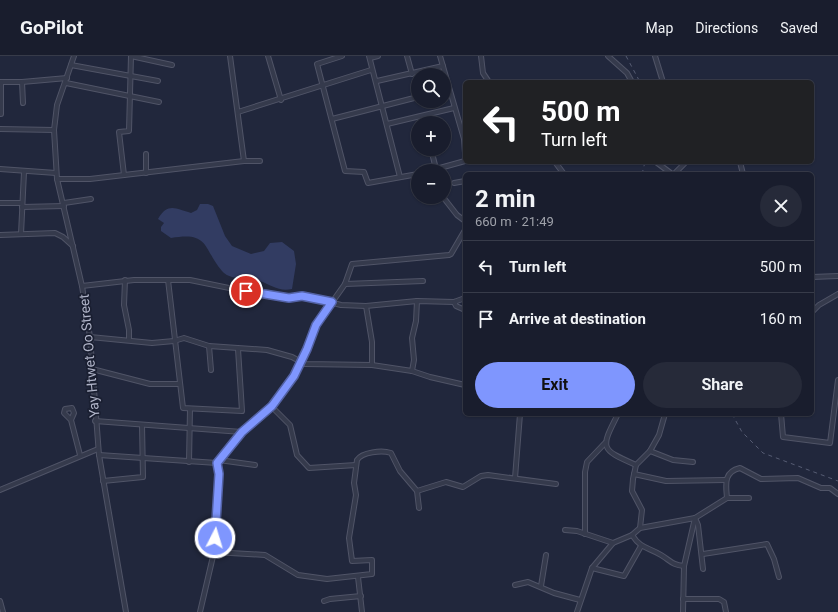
<!DOCTYPE html>
<html lang="en">
<head>
<meta charset="utf-8">
<style>
  body { margin:0; font-family:Roboto,sans-serif; background:#262a39; color:#f1f3f6; height:100vh; display:flex; flex-direction:column; font-size:15px; white-space:nowrap }
  * { box-sizing:border-box; margin:0 }
  p { font-size:13px; color:#9fa2aa }
  .icon { flex:none; width:22px; height:22px; fill:none; stroke:currentColor; stroke-width:2; stroke-linecap:round; stroke-linejoin:round }
  .map { position:relative; flex:1; overflow:hidden }
  .side { position:absolute; left:463px; top:116px; width:351px; height:244px; display:flex; flex-direction:column; background:#191d2d; border-radius:6px; box-shadow:0 1px 3px #0004,0 0 0 1px #373b49 }
  .side>* { flex:none }
  .hud { position:absolute; left:463px; top:24px; width:351px; height:84px; border-radius:6px; box-shadow:0 1px 3px #0004,0 0 0 1px #373b49; background:#202124; color:#fff; overflow:hidden }
  .buttons { position:absolute; left:411px; top:12px; display:grid; gap:8px }
  .buttons a { display:grid; place-items:center; width:40px; height:40px; border-radius:50%; background:#191d2d; box-shadow:0 1px 3px #0004,0 0 0 1px #373b49; font-size:20px }
  .pin { position:absolute; display:grid; place-items:center; width:34px; height:34px; color:#fff; margin:-17px; border:2px solid #fff; border-radius:50%; box-shadow:0 1px 4px #0007 }
  .me { position:absolute; width:44px; margin:-22px; rotate:5deg; stroke-linejoin:round; filter:drop-shadow(0 0 3px #0008) }
  .turn { display:flex; align-items:center; gap:14px; height:84px; padding:0 12px; font-size:18px }
  .turn .icon { width:52px; height:52px; stroke-width:2.5 }
  .turn b { display:block; font-size:28px; line-height:34px }
  .round { display:grid; place-items:center; flex:none; width:42px; height:42px; border-radius:21px; background:#262a39 }
  .headline { display:flex; align-items:center; justify-content:space-between; height:68px; padding:0 12px }
  h1 { font-size:24px; font-weight:700; line-height:30px }
  .primary-button { display:flex; gap:8px; margin-top:auto; padding:8px 12px }
  .primary-button a { flex:1; height:46px; border-radius:24px; background:#7f96fe; color:#111; font-size:16px; font-weight:700; line-height:46px; text-align:center }
  .primary-button a+a { background:#262a39; color:#f1f3f6 }
  ul { padding:0; list-style:none }
  li { display:flex; align-items:center; gap:12px; height:52px; padding:0 12px; border-top:1px solid #373b49 }
  li div { flex:1 }
  li b { display:block; font-size:15px }
  li em { font-style:normal }
  header { display:flex; align-items:center; gap:24px; box-sizing:border-box; height:56px; padding:0 20px; background:#191d2d; border-bottom:1px solid #373b49 }
  header strong { font-size:19px }
  nav { display:flex; gap:22px; margin-inline-start:auto; font-size:14px }
  .map>svg:first-child { display:block }
</style>
</head>
<body>
<header>
<strong>GoPilot</strong>
<nav><a>Map</a><a>Directions</a><a>Saved</a></nav>
</header>
<div class="map">
<svg width="838" height="556" viewBox="0 0 838 556">
  <rect width="100%" height="100%" fill="#21273c"/>
  <path fill="#323c62" d="M200,148H208L213,150L225,180L232,190L251,198L264,195L270,187L282,186L294,195L296,208L292,233C279,236 271,229 260,225C248,221 230,225 222,215C203,193 210,175 171,182L161,175V171L164,167L158,163C168,146 176,153 191,157L197,154Z"/>
  <g fill="none" stroke-linecap="round" stroke-linejoin="round">
    <g stroke="#505467" stroke-width="6">
      <g id="minor">
        <polyline points="74,0 57,49 54,74 57,123 82,230 90,281 99,399 126,556"/>
        <polyline points="131,0 172,9"/>
        <polyline points="230,0 244,105"/>
        <polyline points="268,0 281,44"/>
        <polyline points="342,0 317,8 345,115 364,116 368,127 418,118"/>
        <polyline points="369,0 400,121"/>
        <polyline points="407,0 412,18"/>
        <polyline points="440,0 464,83 465,97"/>
        <polyline points="481,0 483,17 489,26"/>
        <polyline points="608,0 627,17 632,26"/>
        <polyline points="655,0 663,26"/>
        <polyline points="370,2 378,0"/>
        <polyline points="71,9 158,25"/>
        <polyline points="377,25 443,10"/>
        <polyline points="0,26 22,26 67,22"/>
        <polyline points="22,26 23,47"/>
        <polyline points="66,27 159,46"/>
        <polyline points="238,56 371,14"/>
        <polyline points="1,58 1,26"/>
        <polyline points="332,63 418,41"/>
        <polyline points="387,68 454,52"/>
        <polyline points="0,73 54,74"/>
        <polyline points="431,93 436,113"/>
        <polyline points="146,98 146,117"/>
        <polyline points="555,106 564,118"/>
        <polyline points="656,106 672,118"/>
        <polyline points="740,106 743,118"/>
        <polyline points="0,113 56,117"/>
        <polyline points="429,115 465,105"/>
        <polyline points="674,118 686,106"/>
        <polyline points="124,119 119,76 129,75 131,0"/>
        <polyline points="57,123 90,123 244,105 260,105"/>
        <polyline points="454,127 465,125"/>
        <polyline points="443,141 457,159 465,165"/>
        <polyline points="0,147 22,147"/>
        <polyline points="64,147 91,143"/>
        <polyline points="22,151 64,150"/>
        <polyline points="21,178 24,116"/>
        <polyline points="0,179 55,177 63,181 73,190"/>
        <polyline points="812,221 838,220"/>
        <polyline points="125,224 124,249 129,274 129,284"/>
        <polyline points="168,224 183,352 242,355 238,293"/>
        <polyline points="345,228 423,225"/>
        <polyline points="82,230 134,224 190,224 273,241 289,242 302,239 341,249 366,250 417,245 454,246 465,242"/>
        <polyline points="454,246 456,250 465,254"/>
        <polyline points="366,250 372,286 372,309"/>
        <polyline points="812,256 819,249 838,238"/>
        <polyline points="90,281 152,287 174,285 184,282 209,290 267,294 292,301 305,308 372,309 412,315 430,321 465,329"/>
        <polyline points="209,290 211,314"/>
        <polyline points="92,313 150,328 180,328"/>
        <polyline points="412,315 414,304 412,282 416,265 417,245"/>
        <polyline points="271,350 290,369 297,399 309,412 356,409"/>
        <path d="M618,358C600,393 600,393 636,409"/>
        <polyline points="781,358 783,381 830,387 838,324"/>
        <polyline points="71,364 64,357 65,353 72,352 74,357 71,364 80,399"/>
        <polyline points="95,365 242,376"/>
        <polyline points="650,395 673,404 693,406"/>
        <polyline points="99,399 217,407"/>
        <polyline points="219,404 255,409"/>
        <polyline points="189,406 190,353"/>
        <polyline points="634,418 666,425 725,424"/>
        <polyline points="515,422 520,358"/>
        <polyline points="103,425 143,421 142,369"/>
        <polyline points="0,434 98,393"/>
        <polyline points="417,435 446,426 463,431 481,420 488,419 556,428"/>
        <path d="M727,442C726,429 723,416 740,412L761,423L798,422L821,432H830L838,438"/>
        <polyline points="695,462 698,469 703,513"/>
        <polyline points="640,472 642,454 632,435 633,423 636,409 650,395 659,379 665,358"/>
        <polyline points="565,474 577,475 613,487"/>
        <polyline points="585,478 585,416 587,406 605,387"/>
        <path d="M632,479C641,493 648,491 661,499C671,505 672,509 684,510"/>
        <path d="M214,496L265,499L298,519L327,523L372,518V504L352,505L349,482L356,439L354,427L357,404C362,396 382,394 391,397L400,415L417,435L419,452"/>
        <polyline points="703,498 767,488 774,503 779,521"/>
        <polyline points="592,512 624,520 641,490"/>
        <polyline points="358,521 362,556"/>
        <polyline points="515,529 528,526 554,537 580,544"/>
        <polyline points="541,530 546,499"/>
        <polyline points="683,543 719,543 724,546 726,556"/>
        <polyline points="0,545 3,556"/>
        <polyline points="324,545 330,543 361,540"/>
        <polyline points="200,556 214,496 219,418 217,407 242,376 271,350 294,320 307,293 316,269 345,228 352,208 449,199 451,198 465,174"/>
        <polyline points="577,556 592,512 613,487 632,479 640,472 695,462 727,442 749,442"/>
        <polyline points="683,556 684,510 695,462"/>
      </g>
    </g>
    <use href="#minor" stroke="#353a4c" stroke-width="4"/>
    <g stroke="#565c73" stroke-width="1" stroke-dasharray="4 4" stroke-linecap="butt">
      <polyline points="626,0 640,26"/>
      <polyline points="642,118 645,106"/>
      <polyline points="732,358 742,376 763,397 838,425"/>
    </g>
  </g>
  <g fill="none" stroke-linecap="round" stroke-linejoin="round">
    <g stroke="#5362a5" stroke-width="10">
      <polyline id="route" points="215,482 219,418 217,407 242,376 272,350 294,320 307,293 316,269 332,246 302,240 289,242 246,235"/>
    </g>
    <use href="#route" stroke="#7f96fe" stroke-width="7"/>
  </g>
  <g text-anchor="middle" stroke-width="3.5" stroke-linejoin="round" paint-order="stroke">
    <g font-size="14" fill="#b0b4c8" stroke="#1a1f31">
      <text transform="translate(89 300) rotate(-95)" y="5">Yay Htwet Oo Street</text>
    </g>
  </g>
</svg>
<div class="buttons">
<a><svg class="icon" aria-label="search" viewBox="0 0 24 24"><circle cx="10" cy="10" r="6"/><path d="M15 15l6 6"/></svg></a>
<a>+</a>
<a>−</a>
</div>
<div class="pin" style="left:246px;top:235px;background:#d93025"><svg class="icon" aria-label="arrive" viewBox="0 0 24 24"><path d="M6 21V4h12l-3 4 3 4H6"/></svg></div>
<svg class="me" style="left:215px;top:482px" viewBox="-20 -20 40 40"><circle r="17" fill="#7f96fe" stroke="#fff" stroke-width="3"/><path d="M0-11L8 9 0 5-8 9z" fill="#fff"/></svg>
<div class="hud">
<div class="turn"><svg class="icon" aria-label="left" viewBox="0 0 24 24"><path d="M17 20v-9H6M10 6l-5 5 5 5"/></svg><div><b>500 m</b>Turn left</div></div>
</div>
<section class="side">
<div class="headline"><div><h1>2 min</h1><p>660 m · 21:49</p></div><a class="round"><svg class="icon" aria-label="close" viewBox="0 0 24 24"><path d="M6 6l12 12M18 6L6 18"/></svg></a></div>
<ul>
<li><svg class="icon" aria-label="left" viewBox="0 0 24 24"><path d="M17 20v-9H6M10 6l-5 5 5 5"/></svg><div><b>Turn left</b></div><em>500 m</em></li>
<li><svg class="icon" aria-label="arrive" viewBox="0 0 24 24"><path d="M6 21V4h12l-3 4 3 4H6"/></svg><div><b>Arrive at destination</b></div><em>160 m</em></li>
</ul>
<div class="primary-button"><a>Exit</a><a>Share</a></div>
</section>
</div>
</body>
</html>
